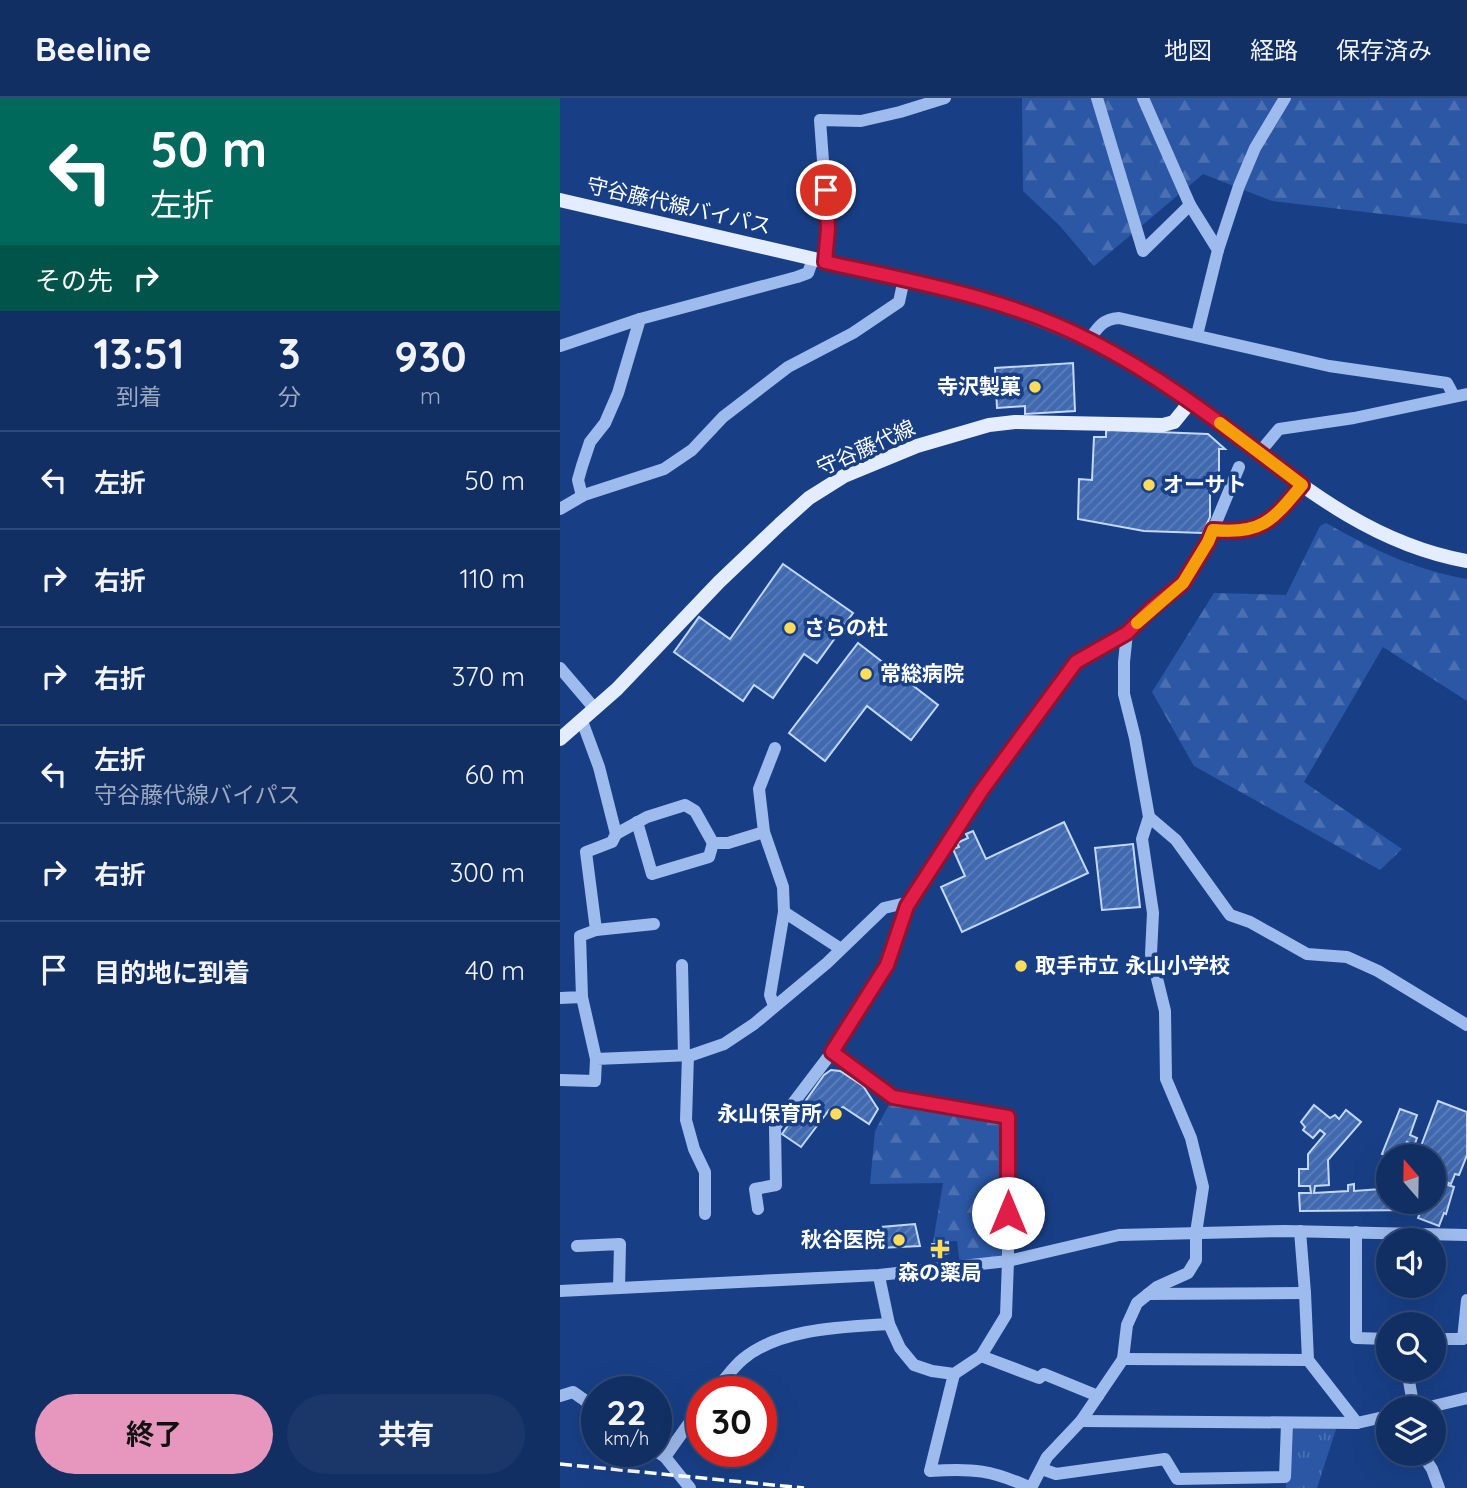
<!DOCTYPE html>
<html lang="ja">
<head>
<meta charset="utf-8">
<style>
  body { margin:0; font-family:Quicksand,"Noto Sans JP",sans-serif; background:#1b376a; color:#f1f3f6; height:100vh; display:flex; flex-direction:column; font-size:26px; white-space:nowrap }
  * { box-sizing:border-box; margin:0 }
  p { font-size:23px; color:#9ca9bf }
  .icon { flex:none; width:38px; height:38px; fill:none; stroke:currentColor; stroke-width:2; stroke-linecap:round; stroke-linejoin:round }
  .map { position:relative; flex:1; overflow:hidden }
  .drawer { display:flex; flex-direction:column; background:#122f64; width:560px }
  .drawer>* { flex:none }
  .hud { background:#00695c; color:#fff; overflow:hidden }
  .needle { width:46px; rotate:340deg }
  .fabs { position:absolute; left:816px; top:1046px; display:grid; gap:14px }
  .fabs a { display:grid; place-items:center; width:70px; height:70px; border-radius:50%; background:#122f64; box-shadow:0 7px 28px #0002,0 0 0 2px #314a78; font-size:35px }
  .speed { position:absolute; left:21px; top:1278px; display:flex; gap:14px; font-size:35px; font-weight:700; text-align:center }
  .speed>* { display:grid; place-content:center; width:91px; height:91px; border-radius:50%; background:#122f64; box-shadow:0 7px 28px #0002,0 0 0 2px #314a78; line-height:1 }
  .speed small { font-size:18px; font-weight:400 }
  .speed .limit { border:10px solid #d22; background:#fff; color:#111 }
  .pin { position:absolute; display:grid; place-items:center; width:60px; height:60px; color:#fff; margin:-30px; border:4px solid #fff; border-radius:50%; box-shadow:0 2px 7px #0007 }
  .me { position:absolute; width:77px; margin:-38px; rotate:0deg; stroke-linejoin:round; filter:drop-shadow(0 0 5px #0008) }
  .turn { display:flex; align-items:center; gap:24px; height:147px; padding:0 35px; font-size:32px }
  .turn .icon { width:91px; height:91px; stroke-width:2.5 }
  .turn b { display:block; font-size:49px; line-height:60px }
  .then { display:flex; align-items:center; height:66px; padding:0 35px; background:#0003; gap:14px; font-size:26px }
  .eta { display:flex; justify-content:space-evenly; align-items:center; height:119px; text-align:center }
  .eta b { font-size:42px; font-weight:700; line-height:49px }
  .button { display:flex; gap:14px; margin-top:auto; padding:14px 35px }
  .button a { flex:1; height:80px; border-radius:42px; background:#e797bd; color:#111; font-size:28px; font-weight:700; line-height:80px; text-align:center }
  .button a+a { background:#1b376a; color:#f1f3f6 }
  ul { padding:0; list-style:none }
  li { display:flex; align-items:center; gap:21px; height:98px; padding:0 35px; border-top:2px solid #314a78 }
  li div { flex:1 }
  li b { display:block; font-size:26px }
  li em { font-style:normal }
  header { display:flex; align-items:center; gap:42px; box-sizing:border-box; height:98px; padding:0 35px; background:#122f64; border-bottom:2px solid #314a78 }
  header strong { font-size:33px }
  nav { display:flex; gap:38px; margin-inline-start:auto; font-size:24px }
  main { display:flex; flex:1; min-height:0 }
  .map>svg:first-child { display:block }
</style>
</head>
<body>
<header>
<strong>Beeline</strong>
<nav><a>地図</a><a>経路</a><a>保存済み</a></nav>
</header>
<main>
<section class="drawer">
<div class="hud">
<div class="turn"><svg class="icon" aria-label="left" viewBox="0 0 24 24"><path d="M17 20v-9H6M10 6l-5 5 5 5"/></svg><div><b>50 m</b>左折</div></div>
<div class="then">その先<svg class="icon" aria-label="right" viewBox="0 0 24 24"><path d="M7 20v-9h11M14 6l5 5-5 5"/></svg></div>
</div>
<div class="eta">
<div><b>13:51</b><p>到着</p></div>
<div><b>3</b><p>分</p></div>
<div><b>930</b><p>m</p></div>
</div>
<ul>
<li><svg class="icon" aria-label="left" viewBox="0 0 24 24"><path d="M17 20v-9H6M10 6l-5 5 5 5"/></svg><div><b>左折</b></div><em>50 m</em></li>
<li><svg class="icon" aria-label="right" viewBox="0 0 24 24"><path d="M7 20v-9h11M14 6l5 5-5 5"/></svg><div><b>右折</b></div><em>110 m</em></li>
<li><svg class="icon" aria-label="right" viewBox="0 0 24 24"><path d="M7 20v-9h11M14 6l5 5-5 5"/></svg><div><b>右折</b></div><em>370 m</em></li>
<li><svg class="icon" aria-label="left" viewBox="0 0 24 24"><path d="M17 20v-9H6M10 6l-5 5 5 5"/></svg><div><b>左折</b><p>守谷藤代線バイパス</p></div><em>60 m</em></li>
<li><svg class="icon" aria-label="right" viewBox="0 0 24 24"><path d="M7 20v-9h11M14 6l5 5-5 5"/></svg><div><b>右折</b></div><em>300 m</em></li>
<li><svg class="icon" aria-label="arrive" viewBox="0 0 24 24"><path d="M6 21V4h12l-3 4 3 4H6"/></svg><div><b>目的地に到着</b></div><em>40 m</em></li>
</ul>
<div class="button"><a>終了</a><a>共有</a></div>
</section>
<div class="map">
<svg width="907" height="1390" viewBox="0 0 907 1390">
  <defs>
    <pattern id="grass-tufts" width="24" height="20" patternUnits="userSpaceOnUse" patternTransform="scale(1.75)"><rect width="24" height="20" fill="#2b57a4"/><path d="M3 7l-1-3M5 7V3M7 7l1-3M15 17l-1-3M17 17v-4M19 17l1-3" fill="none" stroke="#4b70b2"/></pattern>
    <pattern id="forest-firs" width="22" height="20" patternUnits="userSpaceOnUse" patternTransform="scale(1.75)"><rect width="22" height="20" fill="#2b57a4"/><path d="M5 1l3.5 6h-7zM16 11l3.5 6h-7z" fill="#4b70b2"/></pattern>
    <pattern id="building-hatch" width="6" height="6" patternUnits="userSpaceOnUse" patternTransform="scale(1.75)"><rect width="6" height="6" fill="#4069af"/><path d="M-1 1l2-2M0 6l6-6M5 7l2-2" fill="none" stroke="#5d80bb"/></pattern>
  </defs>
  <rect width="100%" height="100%" fill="#183f86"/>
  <polygon fill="url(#grass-tufts)" points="727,1325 778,1325 757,1390 726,1390"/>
  <g fill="url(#forest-firs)">
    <polygon points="462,0 907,0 907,126 712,103 643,76 534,168 499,127 463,93"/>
    <path d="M766,425C812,451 855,472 907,481V603L823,549L744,684L842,751L820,772L634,668L592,594L654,495L726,497L760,428Z"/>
    <polygon points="333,999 448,1019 448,1163 400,1168 397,1143 373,1144 383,1085 310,1086 315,1033"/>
  </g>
  <g fill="url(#building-hatch)" stroke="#c3d7f9" stroke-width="2">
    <polygon points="513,265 515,313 465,316 465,308 437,310 435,270"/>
    <polygon points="546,332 648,336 665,351 659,351 659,392 650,392 650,419 643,435 584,433 518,421 519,381 532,382 534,339 546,339"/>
    <polygon points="223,466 293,515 257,565 244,556 213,600 194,587 183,603 114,554 139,519 170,541"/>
    <polygon points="298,545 378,607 351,642 307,608 265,663 229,635"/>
    <polygon points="504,724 528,775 402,834 381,789 405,778 393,751 399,749 397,745 408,740 406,736 413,733 426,761"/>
    <polygon points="573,746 580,809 542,812 535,750"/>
    <polygon points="271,972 280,973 303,988 318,1011 309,1026 283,1009 278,1012 269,1012 241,1049 222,1036 264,977"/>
    <polygon points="878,1003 907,1014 907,1057 899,1077 895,1076 891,1086 873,1079 873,1059 859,1059 858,1056"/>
    <polygon points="754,1007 770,1020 775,1017 779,1021 786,1012 801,1024 768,1062 769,1087 755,1088 754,1095 788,1093 788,1087 794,1086 794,1093 821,1091 822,1082 828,1081 828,1104 858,1104 858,1112 740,1113 739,1095 751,1095 750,1088 739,1088 739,1071 748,1071 748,1056 765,1036 760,1032 753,1040 743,1032 745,1029 741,1024"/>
    <polygon points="840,1011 857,1017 850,1037 857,1040 850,1059 845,1059 851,1046 847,1044 842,1059 830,1059 822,1056"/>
    <polygon points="873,1082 894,1089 886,1116 884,1115 879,1128 858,1120 863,1107 861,1104 873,1104"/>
    <polygon points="355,1126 360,1148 319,1150 318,1136 321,1136 321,1129"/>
    <polygon points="388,1144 389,1155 373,1158 372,1146"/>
  </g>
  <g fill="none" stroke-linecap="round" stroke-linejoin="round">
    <g stroke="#9ebbed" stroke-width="12">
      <polyline points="537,0 583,153 630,107"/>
      <polyline points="583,0 630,107 658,152 637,237"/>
      <polyline points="658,152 679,88 695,50 725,0"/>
      <polyline points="265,164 268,131 260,22 301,23 340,14 385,0"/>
      <path d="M529,242C538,229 543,221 559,220L769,268L887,285L894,298"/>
      <polyline points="0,248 80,221 237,179 248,175 253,161"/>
      <polyline points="699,355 719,331 794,320 907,296"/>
      <polyline points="22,398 18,382 22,368 30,344 45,325 58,295 80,221"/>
      <polyline points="0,411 24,397 104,371 132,352 163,319 228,269 293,235 339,204 344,181"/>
      <path d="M653,432C700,437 714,421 742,387"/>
      <polyline points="0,570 35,611"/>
      <polyline points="215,650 199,691 204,734 223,789 224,814"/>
      <polyline points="589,719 616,742 670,817 690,824 747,856 787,859 818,873 907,927"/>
      <polyline points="77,724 92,776 149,759 153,745"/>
      <polyline points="56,736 87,719 125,707 135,713 153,745 168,745 204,734"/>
      <polyline points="36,832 94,826"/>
      <polyline points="122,867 124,957"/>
      <polyline points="22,899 36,961"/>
      <polyline points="0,900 22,899 20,838 36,832 26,754 52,744 56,736 39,669 22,623"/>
      <polyline points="214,908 210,897 224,814 281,851"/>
      <polyline points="128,957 126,1022 134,1051 145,1074 145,1116"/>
      <polyline points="0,982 35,983 36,961 132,957 164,946 194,926 267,865 324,810 350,804"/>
      <polyline points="198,1111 195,1091 216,1087 215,1029 272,954"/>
      <polyline points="740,1133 745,1195 748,1262 797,1325 828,1318"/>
      <polyline points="796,1134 796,1240 828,1241"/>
      <polyline points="17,1148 60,1146 59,1190"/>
      <polyline points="320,1183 329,1226 340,1250 354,1267 372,1273 394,1276 421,1258 446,1217 448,1163 448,1019 333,999 272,954 327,867 347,808 407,714 516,564 567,535"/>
      <polyline points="0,1193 319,1177 448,1163 559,1137 725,1133 907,1137"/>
      <polyline points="588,1196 745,1195"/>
      <polyline points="873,1241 903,1241 907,1202"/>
      <polyline points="421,1258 479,1280 484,1276 538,1298"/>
      <polyline points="563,1261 748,1262"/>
      <polyline points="847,1272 854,1311"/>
      <path d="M394,1276L370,1373C413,1370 432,1372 471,1390"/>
      <path d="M154,1293C164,1283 172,1270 183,1261C220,1230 283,1229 329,1226"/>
      <polyline points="0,1298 13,1294 37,1311"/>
      <polyline points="861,1311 907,1300"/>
      <polyline points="521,1323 797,1325"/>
      <polyline points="96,1353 105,1359 130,1390"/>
      <polyline points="862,1356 872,1371 879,1390"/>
      <polyline points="105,1359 142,1307"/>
      <polyline points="482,1371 496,1376 605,1361 617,1381 725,1379 727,1325"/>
      <polyline points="471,1390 487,1359 521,1323 563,1261 567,1227 577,1205 597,1189 628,1175 636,1162 636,1135 643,1089 631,1040 606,981 605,913 591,856 593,815 582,741 589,719 575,640 564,596 564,564 567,535 591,511 623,485 648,444 679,369"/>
    </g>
    <g stroke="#e4ecff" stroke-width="14">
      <path d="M0,102L418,199C487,223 555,250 615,292C710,358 789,442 907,463"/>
      <polyline points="0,641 57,591 159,484 220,426 249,400 284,378 357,348 429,327 455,324 603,327 614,324 631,303"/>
    </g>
    <polyline stroke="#fff" stroke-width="3.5" stroke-dasharray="12 5" stroke-linecap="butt" points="0,1366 244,1390"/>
  </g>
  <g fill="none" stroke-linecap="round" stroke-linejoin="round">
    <g stroke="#92132f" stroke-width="18">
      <path id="route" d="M266,92L268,131L265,164C355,184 448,200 531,243C608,282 674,336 742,387C713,422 702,437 653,432L648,444L623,485L591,511L567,535L516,564L422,692L347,808L327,867L272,954L333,999L448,1019V1115"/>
    </g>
    <use href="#route" stroke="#e11d48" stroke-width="12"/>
    <path stroke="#f59e0b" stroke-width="12" d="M577,525L623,485L648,444L653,432C702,437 713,422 742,387L660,325"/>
  </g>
  <g fill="#ffdd5a" stroke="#183f86" stroke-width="2.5">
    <circle cx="475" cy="289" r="7"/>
    <circle cx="589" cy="387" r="7"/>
    <circle cx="230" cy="530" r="7"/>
    <circle cx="306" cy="576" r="7"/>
    <circle cx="461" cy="868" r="7"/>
    <circle cx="276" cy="1016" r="7"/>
    <circle cx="339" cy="1142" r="7"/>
    <path d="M376.5 1140.5h7v7h7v7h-7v7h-7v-7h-7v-7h7z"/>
  </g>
  <g text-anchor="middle" stroke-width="7" stroke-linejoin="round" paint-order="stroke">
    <g font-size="21" fill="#fff" stroke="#183f86">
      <text transform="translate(119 108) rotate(13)" y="7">守谷藤代線バイパス</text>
      <text transform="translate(306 350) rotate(-24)" y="7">守谷藤代線</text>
    </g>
    <g font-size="21" font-weight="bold" fill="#fff" stroke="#183f86" text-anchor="start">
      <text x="461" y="296" text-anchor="end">寺沢製菓</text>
      <text x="603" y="394">オーサト</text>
      <text x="244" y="537">さらの杜</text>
      <text x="320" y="583">常総病院</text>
      <text x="475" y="875">取手市立 永山小学校</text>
      <text x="262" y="1023" text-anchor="end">永山保育所</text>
      <text x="325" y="1149" text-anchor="end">秋谷医院</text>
      <text x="380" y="1182" text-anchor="middle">森の薬局</text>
    </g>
  </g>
</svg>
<div class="fabs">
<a><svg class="needle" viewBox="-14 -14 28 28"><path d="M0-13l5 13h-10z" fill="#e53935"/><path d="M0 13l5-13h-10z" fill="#9ca9bf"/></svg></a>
<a><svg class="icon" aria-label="sound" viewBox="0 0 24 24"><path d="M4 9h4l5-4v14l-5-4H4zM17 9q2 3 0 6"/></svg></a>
<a><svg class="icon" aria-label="search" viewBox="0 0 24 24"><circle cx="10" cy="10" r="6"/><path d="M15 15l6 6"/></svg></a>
<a><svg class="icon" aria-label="layers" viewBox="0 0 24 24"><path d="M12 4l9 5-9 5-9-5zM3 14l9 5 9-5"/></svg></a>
</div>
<div class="speed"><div>22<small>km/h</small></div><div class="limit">30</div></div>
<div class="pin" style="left:266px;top:92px;background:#d93025"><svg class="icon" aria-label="arrive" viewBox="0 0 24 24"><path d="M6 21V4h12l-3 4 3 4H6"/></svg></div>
<svg class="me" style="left:448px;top:1115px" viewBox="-20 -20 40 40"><circle r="19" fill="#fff"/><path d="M0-13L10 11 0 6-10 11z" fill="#e11d48"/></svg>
</div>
</main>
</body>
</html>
